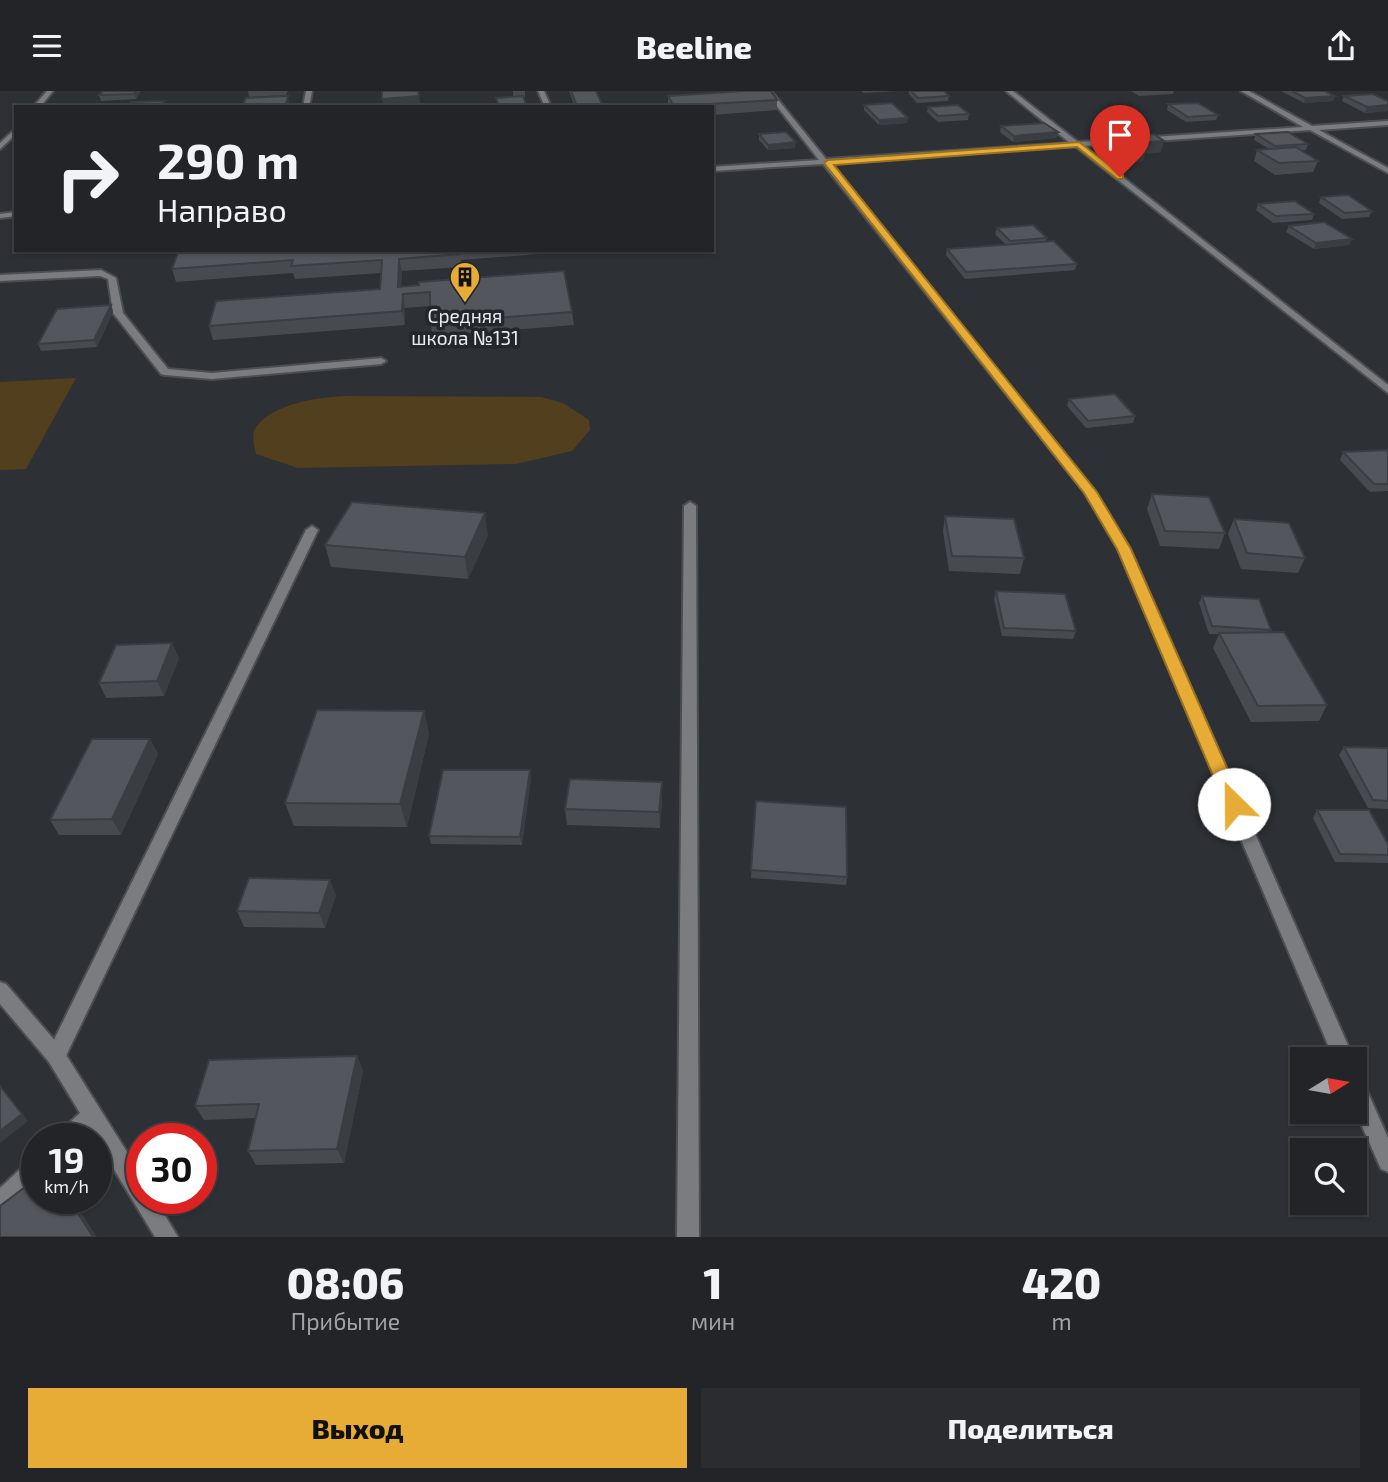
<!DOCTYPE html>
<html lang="ru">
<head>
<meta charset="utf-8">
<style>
  body { margin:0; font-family:"Exo 2",sans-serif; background:#2a2c30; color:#f1f3f6; height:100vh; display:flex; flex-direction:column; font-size:26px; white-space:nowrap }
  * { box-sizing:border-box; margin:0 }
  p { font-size:23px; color:#a2a4a8 }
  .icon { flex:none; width:38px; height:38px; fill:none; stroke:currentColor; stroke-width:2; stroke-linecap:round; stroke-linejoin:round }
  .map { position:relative; height:1146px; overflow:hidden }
  .panel { display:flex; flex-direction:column; background:#222428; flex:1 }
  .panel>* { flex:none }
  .top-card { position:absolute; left:14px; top:14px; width:700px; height:147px; border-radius:0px; box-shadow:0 2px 5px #0004,0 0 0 2px #3f4145; background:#222428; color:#f1f3f6; overflow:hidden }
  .needle { width:46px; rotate:79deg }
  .buttons { position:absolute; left:1290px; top:956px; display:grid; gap:14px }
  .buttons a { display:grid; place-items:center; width:77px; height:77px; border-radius:0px; background:#222428; box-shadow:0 2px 5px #0004,0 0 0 2px #3f4145; font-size:35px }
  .speed { position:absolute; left:21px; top:1032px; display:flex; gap:14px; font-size:35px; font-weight:700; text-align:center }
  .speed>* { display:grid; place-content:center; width:91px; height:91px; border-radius:50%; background:#222428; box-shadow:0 2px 5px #0004,0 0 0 2px #3f4145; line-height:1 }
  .speed small { font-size:18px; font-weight:400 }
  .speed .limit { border:10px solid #d22; background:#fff; color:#111 }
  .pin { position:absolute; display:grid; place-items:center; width:60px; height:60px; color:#fff; margin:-72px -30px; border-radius:50% 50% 50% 0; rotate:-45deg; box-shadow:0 0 7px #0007 }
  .pin .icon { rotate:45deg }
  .me { position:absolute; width:77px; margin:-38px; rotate:337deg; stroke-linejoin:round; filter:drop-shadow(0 0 5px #0008) }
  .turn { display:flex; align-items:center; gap:24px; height:147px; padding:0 28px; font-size:32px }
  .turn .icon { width:91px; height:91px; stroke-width:2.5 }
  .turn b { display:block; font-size:49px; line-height:60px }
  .eta { display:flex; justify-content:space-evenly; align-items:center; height:119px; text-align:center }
  .eta b { font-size:42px; font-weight:800; line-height:49px }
  .button { display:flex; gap:14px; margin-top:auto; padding:14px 28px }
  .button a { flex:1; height:80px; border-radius:0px; background:#e7ac36; color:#111; font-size:28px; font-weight:800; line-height:80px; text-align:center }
  .button a+a { background:#2a2c30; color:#f1f3f6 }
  header { display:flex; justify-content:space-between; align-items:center; height:91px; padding:0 28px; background:#222428; font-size:32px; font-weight:800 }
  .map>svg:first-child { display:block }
</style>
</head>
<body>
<header><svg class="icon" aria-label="menu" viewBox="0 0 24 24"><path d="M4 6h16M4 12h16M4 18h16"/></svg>Beeline<svg class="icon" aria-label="share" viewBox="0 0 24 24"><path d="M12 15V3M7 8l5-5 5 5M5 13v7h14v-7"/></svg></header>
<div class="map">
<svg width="1388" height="1146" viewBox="0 0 1388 1146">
  <rect width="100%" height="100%" fill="#2d3035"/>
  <g fill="#523f1e">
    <polygon points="76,287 26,378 0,379 0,291"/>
    <path d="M345,305L541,306L563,312L589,329L590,339L572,360L516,373L298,377L256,363C254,354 251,343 256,336C274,312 319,306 345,305Z"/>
  </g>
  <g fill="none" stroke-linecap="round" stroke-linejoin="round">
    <g stroke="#4b4e53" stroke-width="4">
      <g id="service">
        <polygon points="101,179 116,187 123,222 168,278 212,282 381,267 386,270 381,273 212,288 165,284 161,283 113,222 108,188 100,185 0,190 0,184"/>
        <polygon points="312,435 318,439 63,971 56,974 49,971 46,965 49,959 306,439"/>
      </g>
    </g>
    <g stroke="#4b4e53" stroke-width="4">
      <g id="minor">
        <polygon points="47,0 53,0 40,16 33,16"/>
        <polygon points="306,0 312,0 309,16 303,16"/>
        <polygon points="538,0 544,0 551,16 545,16"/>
        <polygon points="765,0 771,0 826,68 1070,52 1006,0 1013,0 1078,51 1303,36 1241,0 1249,0 1312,35 1388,30 1388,34 1319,39 1388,77 1388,82 1310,39 1083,55 1388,294 1388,302 1075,55 830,72 1094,399 1130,458 1354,968 1334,968 1118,458 1085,402 823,73 712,80 712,76 819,69"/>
        <polygon points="16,37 16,43 0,58 0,52"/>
        <polygon points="16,121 16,125 0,127 0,123"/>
        <polygon points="690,411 696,415 699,1146 677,1146 684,415"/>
        <polygon points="0,891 6,893 63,959 142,1085 142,1108 155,1108 178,1146 155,1146 90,1039 81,1048 56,1048 59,1041 80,1022 49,971 0,913"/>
        <polygon points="1354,984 1361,986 1388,1047 1388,1081 1381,1078 1354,1017"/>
        <polygon points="37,1066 37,1091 7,1118 0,1122 0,1097 30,1069"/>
      </g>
    </g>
    <use href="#service" fill="#7b7c7f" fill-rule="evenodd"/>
    <use href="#minor" fill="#7b7c7f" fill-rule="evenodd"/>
  </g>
  <g fill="#474b50">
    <polygon points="141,0 136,8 101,10 99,4"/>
    <polygon points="248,0 288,0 286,4 249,6"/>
    <polygon points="513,0 525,0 525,6 523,6 527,16 498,16 496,7 513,6"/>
    <polygon points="569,0 596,0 602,16 575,16"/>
    <polygon points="861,0 897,0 864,2"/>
    <polygon points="909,0 944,0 949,5 948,10 917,12 909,3"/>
    <polygon points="1131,0 1174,0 1173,3 1139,5"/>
    <polygon points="1281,0 1325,0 1335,5 1333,10 1304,12"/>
    <polygon points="668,5 777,9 777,19 712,24 712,16 668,16"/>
    <polygon points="1344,5 1388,10 1388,20 1365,22 1342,10"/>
    <polygon points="1168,13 1218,24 1216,29 1186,31 1167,19"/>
    <polygon points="864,14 907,32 879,34 864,19"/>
    <polygon points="928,16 969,23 968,29 938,31 927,21"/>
    <polygon points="1001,35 1058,41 1057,47 1013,51 1000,41"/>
    <polygon points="759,43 795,57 768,59 759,49"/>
    <polygon points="1256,43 1308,53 1306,59 1300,59 1318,70 1313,81 1275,84 1254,70 1257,59 1269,58 1254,49"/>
    <polygon points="1117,46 1161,61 1145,63 1143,70 1126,72 1113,62"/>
    <polygon points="1321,106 1372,120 1369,126 1342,128 1319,112"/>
    <polygon points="1258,113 1314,123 1312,129 1273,132 1256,119"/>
    <polygon points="1289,135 1352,148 1349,154 1314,158 1286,141"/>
    <polygon points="997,137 1047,147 1046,151 1077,173 1075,179 965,188 946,164 947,158 1006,154 995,143"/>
    <polygon points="179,159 578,159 578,160 461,169 462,176 402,180 401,196 572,221 574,234 433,245 430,232 430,215 405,217 405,234 213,249 209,235 380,198 381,182 295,188 293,182 176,191 172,178"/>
    <polygon points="111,214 113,221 97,256 41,260 38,253"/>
    <polygon points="1069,308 1135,325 1133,332 1086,337 1067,315"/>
    <polygon points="1388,359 1388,400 1370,401 1340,369 1343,361"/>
    <polygon points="1152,403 1225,442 1219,458 1160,455 1147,418"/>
    <polygon points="945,425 1024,467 1020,483 949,480 943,440"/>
    <polygon points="1234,428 1305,467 1298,482 1241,478 1228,443"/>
    <polygon points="488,444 468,488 331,476 325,454"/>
    <polygon points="996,500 1076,540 1073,548 1002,545 994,508"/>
    <polygon points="1202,505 1271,539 1270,541 1327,614 1319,630 1251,631 1213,557 1219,543 1209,543 1199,512"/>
    <polygon points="179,567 164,605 106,607 99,592"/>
    <polygon points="424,620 429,643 407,736 294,735 285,712"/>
    <polygon points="150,648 158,663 121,744 59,744 50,729"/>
    <polygon points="1344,656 1388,657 1388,718 1368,717 1339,664"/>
    <polygon points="531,687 522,754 431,753 429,745"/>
    <polygon points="662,706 660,737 567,734 565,718"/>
    <polygon points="756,710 847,786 846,794 751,787"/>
    <polygon points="1317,719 1388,753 1388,772 1335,771 1313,727"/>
    <polygon points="336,804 325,837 244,836 237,820"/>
    <polygon points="357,965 363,980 344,1072 256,1074 248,1060 256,1027 204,1029 195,1015"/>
  </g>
  <g fill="#3a3d41">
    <polygon points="136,0 141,0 136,8 134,3"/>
    <polygon points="418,0 421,16 384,16 382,8"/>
    <polygon points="288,5 289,10 287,16 285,16"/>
    <polygon points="1335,5 1333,10 1304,12 1305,7"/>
    <polygon points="1388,14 1388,20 1365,22 1367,16"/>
    <polygon points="908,27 907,32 879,34 879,29"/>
    <polygon points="1058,41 1057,47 1013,51 1014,45"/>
    <polygon points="1164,50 1161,61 1145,63 1143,70 1126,72 1129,60 1136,52"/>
    <polygon points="796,51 795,57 768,59 768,54"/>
    <polygon points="1352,148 1349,154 1314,158 1316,152"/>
    <polygon points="399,168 402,180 400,209 398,196"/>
    <polygon points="403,203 405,217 405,234 402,220"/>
    <polygon points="111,214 113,221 97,256 94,249"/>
    <polygon points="485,422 488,444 468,488 465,466"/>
    <polygon points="172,552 179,567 164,605 157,590"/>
    <polygon points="424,620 429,643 407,736 400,713"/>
    <polygon points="150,648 158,663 121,744 112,728"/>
    <polygon points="530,679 531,687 522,754 520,746"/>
    <polygon points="662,691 662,706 660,737 659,721"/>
    <polygon points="330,789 336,804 325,837 319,822"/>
    <polygon points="357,965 363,980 344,1072 337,1058"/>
    <polygon points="0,995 28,1030 0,1052"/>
    <polygon points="69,1108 72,1108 97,1146 93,1146"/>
  </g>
  <g fill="#53575d" stroke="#3a3d41" stroke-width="2">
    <polygon points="103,0 136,0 134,3 99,4"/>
    <polygon points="382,0 418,0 419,5 382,8"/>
    <polygon points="571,0 596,0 602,13 577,15"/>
    <polygon points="744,0 771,0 777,9 674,15 668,5"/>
    <polygon points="911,0 944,0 949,5 918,7"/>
    <polygon points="1292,0 1325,0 1335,5 1305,7"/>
    <polygon points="1373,3 1388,10 1388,14 1367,16 1344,5"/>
    <polygon points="288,5 285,16 242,16 246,7"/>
    <polygon points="523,5 527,16 499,16 496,7"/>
    <polygon points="164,10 161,16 128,16 131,11"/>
    <polygon points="892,12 908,27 879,29 864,14"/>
    <polygon points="1198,12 1218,24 1188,26 1168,13"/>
    <polygon points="958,14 969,23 938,25 928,16"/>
    <polygon points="1044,32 1058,41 1014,45 1001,35"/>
    <polygon points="786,41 796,51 768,54 759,43"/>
    <polygon points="1288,41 1308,53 1275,55 1256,43"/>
    <polygon points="1154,43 1164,50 1136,52 1146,59 1129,60 1116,51 1117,46"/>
    <polygon points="1296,56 1318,70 1279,72 1257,59"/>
    <polygon points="1348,104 1372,120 1345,122 1321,106"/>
    <polygon points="1295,110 1314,123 1276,125 1258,113"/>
    <polygon points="1324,131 1352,148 1316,152 1289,135"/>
    <polygon points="1033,134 1047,147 1010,150 997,137"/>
    <polygon points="1054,150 1077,173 966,181 947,158"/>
    <polygon points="179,159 460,159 460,163 399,168 398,196 419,194 419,191 564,180 572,221 430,232 430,201 403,203 402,220 209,235 216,210 380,198 382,169 291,175 293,169 172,178"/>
    <polygon points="111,214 94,249 38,253 57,218"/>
    <polygon points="1115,303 1135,325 1088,330 1069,308"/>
    <polygon points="1388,359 1388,393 1374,393 1343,361"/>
    <polygon points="1152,403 1209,406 1225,442 1165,440"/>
    <polygon points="352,411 485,422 465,466 325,454"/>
    <polygon points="945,425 1014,428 1024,467 952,465"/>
    <polygon points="1234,428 1289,432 1305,467 1247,462"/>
    <polygon points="996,500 1065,503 1076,540 1004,537"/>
    <polygon points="1202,505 1259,508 1271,539 1212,535"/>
    <polygon points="1284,541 1327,614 1258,615 1219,542"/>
    <polygon points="172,552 157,590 99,592 116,554"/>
    <polygon points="317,619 424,620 400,713 285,712"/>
    <polygon points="92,648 150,648 112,728 50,729"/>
    <polygon points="1344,656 1388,657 1388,710 1373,709"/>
    <polygon points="443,679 530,679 520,746 429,745"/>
    <polygon points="570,688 662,691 659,721 565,718"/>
    <polygon points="756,710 846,716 847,786 751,779"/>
    <polygon points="1317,719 1369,719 1388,753 1388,764 1340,763"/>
    <polygon points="249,787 330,789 319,822 237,820"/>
    <polygon points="357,965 337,1058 248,1060 259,1013 195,1015 209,969"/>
    <polygon points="0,995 22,1023 0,1040"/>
    <polygon points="37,1087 37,1108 69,1108 93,1146 0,1146 0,1115"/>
  </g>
  <polygon fill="#e7ac36" stroke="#967023" stroke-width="2" points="1079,51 1123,84 1123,88 1117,88 1077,56 834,74 1097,401 1131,458 1243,713 1240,718 1227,718 1225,713 1117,458 1084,402 824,72 828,69"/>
  <defs>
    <g id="building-pin" transform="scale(1.575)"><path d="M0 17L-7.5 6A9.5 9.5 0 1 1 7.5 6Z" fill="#e7ac36" stroke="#23262b"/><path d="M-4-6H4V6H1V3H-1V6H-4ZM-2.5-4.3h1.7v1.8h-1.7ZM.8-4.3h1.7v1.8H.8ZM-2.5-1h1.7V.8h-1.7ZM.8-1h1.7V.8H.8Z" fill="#111"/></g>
  </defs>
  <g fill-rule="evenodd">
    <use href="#building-pin" x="465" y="186"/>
  </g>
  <g text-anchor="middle" stroke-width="7" stroke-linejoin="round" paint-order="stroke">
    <g font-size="19" fill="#eaedf0" stroke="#23262b">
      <text x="465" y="232">Средняя<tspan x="465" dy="22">школа №131</tspan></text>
    </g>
  </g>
</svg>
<div class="buttons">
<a><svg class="needle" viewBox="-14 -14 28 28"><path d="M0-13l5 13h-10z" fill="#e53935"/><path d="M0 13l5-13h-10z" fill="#a2a4a8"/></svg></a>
<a><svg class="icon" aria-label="search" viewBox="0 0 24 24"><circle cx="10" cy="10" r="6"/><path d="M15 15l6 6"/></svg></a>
</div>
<div class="speed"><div>19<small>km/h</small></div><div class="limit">30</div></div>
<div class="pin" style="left:1120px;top:86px;background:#d93025"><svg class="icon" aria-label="arrive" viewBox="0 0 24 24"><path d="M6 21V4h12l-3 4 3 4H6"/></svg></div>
<svg class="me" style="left:1234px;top:713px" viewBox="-20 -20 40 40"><circle r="19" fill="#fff"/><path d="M0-13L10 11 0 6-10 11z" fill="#e7ac36"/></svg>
<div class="top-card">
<div class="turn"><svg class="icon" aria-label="right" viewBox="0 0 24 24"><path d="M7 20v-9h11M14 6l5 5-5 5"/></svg><div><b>290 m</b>Направо</div></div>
</div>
</div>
<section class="panel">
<div class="eta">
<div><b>08:06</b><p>Прибытие</p></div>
<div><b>1</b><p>мин</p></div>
<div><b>420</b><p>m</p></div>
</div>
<div class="button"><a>Выход</a><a>Поделиться</a></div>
</section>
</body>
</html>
